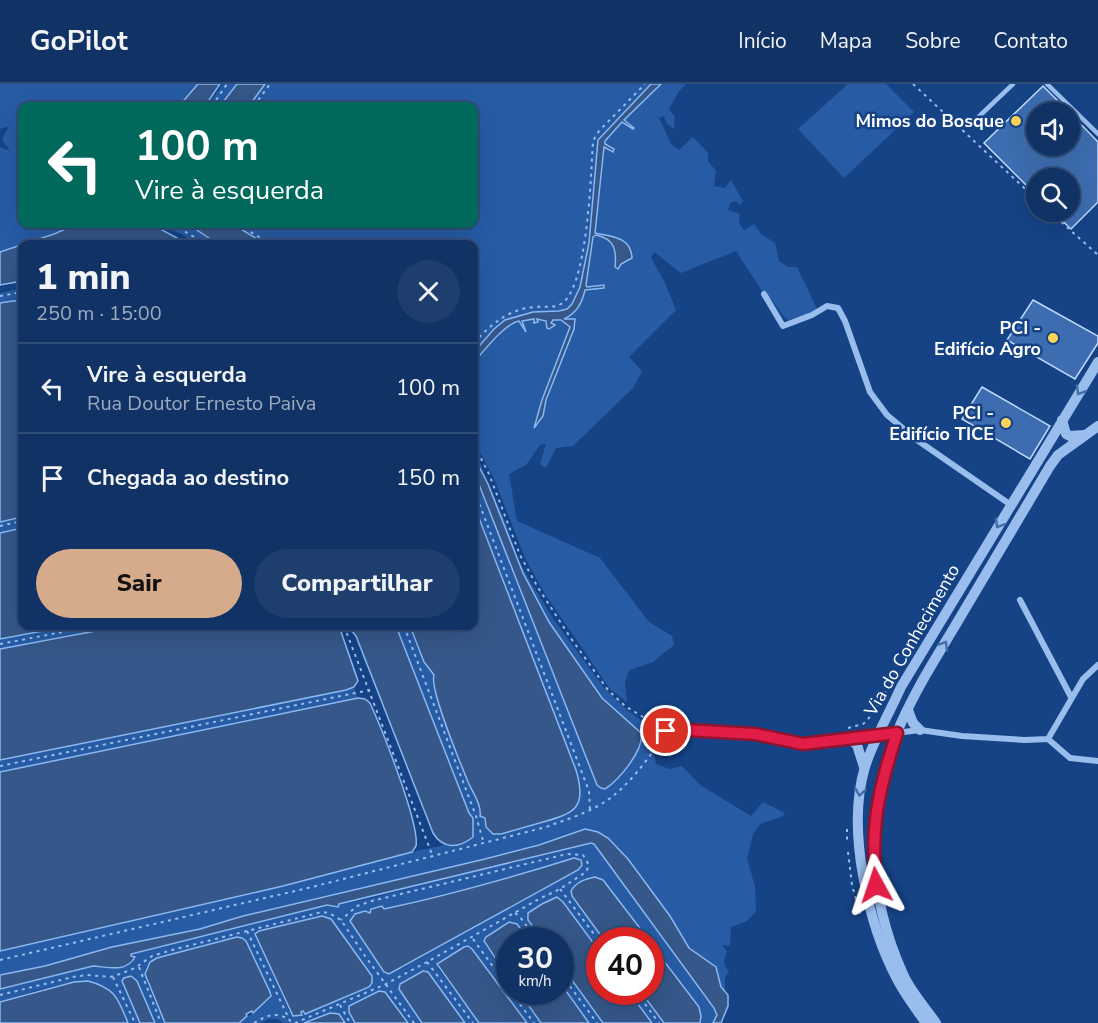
<!DOCTYPE html>
<html lang="pt">
<head>
<meta charset="utf-8">
<style>
  body { margin:0; font-family:"Nunito Sans",sans-serif; background:#1e3e6d; color:#f1f3f6; height:100vh; display:flex; flex-direction:column; font-size:22px; white-space:nowrap }
  * { box-sizing:border-box; margin:0 }
  p { font-size:20px; color:#9caabf }
  .icon { flex:none; width:33px; height:33px; fill:none; stroke:currentColor; stroke-width:2; stroke-linecap:round; stroke-linejoin:round }
  .map { position:relative; flex:1; overflow:hidden }
  .drawer { position:absolute; left:18px; top:156px; width:460px; height:390px; display:flex; flex-direction:column; background:#103264; border-radius:12px; box-shadow:0 6px 24px #0002,0 0 0 2px #304d78 }
  .drawer>* { flex:none }
  .top-card { position:absolute; left:18px; top:18px; width:460px; height:126px; border-radius:12px; box-shadow:0 6px 24px #0002,0 0 0 2px #304d78; background:#00695c; color:#fff; overflow:hidden }
  .buttons { position:absolute; left:1026px; top:18px; display:grid; gap:12px }
  .buttons a { display:grid; place-items:center; width:54px; height:54px; border-radius:50%; background:#103264; box-shadow:0 6px 24px #0002,0 0 0 2px #304d78; font-size:30px }
  .speed { position:absolute; left:496px; top:843px; display:flex; gap:12px; font-size:30px; font-weight:700; text-align:center }
  .speed>* { display:grid; place-content:center; width:78px; height:78px; border-radius:50%; background:#103264; box-shadow:0 6px 24px #0002,0 0 0 2px #304d78; line-height:1 }
  .speed small { font-size:15px; font-weight:400 }
  .speed .limit { border:9px solid #d22; background:#fff; color:#111 }
  .pin { position:absolute; display:grid; place-items:center; width:51px; height:51px; color:#fff; margin:-26px; border:3px solid #fff; border-radius:50%; box-shadow:0 2px 6px #0007 }
  .me { position:absolute; width:66px; margin:-33px; rotate:355deg; stroke-linejoin:round; filter:drop-shadow(0 0 4px #0008) }
  .turn { display:flex; align-items:center; gap:21px; height:126px; padding:0 18px; font-size:27px }
  .turn .icon { width:78px; height:78px; stroke-width:2.5 }
  .turn b { display:block; font-size:42px; line-height:51px }
  .round { display:grid; place-items:center; flex:none; width:63px; height:63px; border-radius:32px; background:#1e3e6d }
  .head { display:flex; align-items:center; justify-content:space-between; height:102px; padding:0 18px }
  h1 { font-size:36px; font-weight:800; line-height:45px }
  .primary-button { display:flex; gap:12px; margin-top:auto; padding:12px 18px }
  .primary-button a { flex:1; height:69px; border-radius:36px; background:#d6ab8b; color:#111; font-size:24px; font-weight:800; line-height:69px; text-align:center }
  .primary-button a+a { background:#1e3e6d; color:#f1f3f6 }
  ul { padding:0; list-style:none }
  li { display:flex; align-items:center; gap:18px; height:90px; padding:0 18px; border-top:2px solid #304d78 }
  li div { flex:1 }
  li b { display:block; font-size:22px }
  li em { font-style:normal }
  header { display:flex; align-items:center; gap:36px; box-sizing:border-box; height:84px; padding:0 30px; background:#103264; border-bottom:2px solid #304d78 }
  header strong { font-size:28px }
  nav { display:flex; gap:33px; margin-inline-start:auto; font-size:21px }
  .map>svg:first-child { display:block }
</style>
</head>
<body>
<header>
<strong>GoPilot</strong>
<nav><a>Início</a><a>Mapa</a><a>Sobre</a><a>Contato</a></nav>
</header>
<div class="map">
<svg width="1098" height="939" viewBox="0 0 1098 939">
  <rect width="100%" height="100%" fill="#154386"/>
  <g fill="#275ca5" fill-rule="evenodd">
    <polygon points="0,0 198,0 179,22 22,22 22,140 77,140 54,150 0,168 0,63 10,67 2,55 9,42 0,45"/>
    <polygon points="223,0 237,0 220,22 207,22"/>
    <polygon points="265,0 651,0 598,56 589,159 580,203 572,220 567,225 559,227 533,228 494,245 474,268 474,160 265,160 233,140 474,140 474,22 249,22"/>
    <path d="M661,0H686L679,7L669,25L675,33L674,45L667,40L664,32L659,34L671,60L679,66L693,53L708,69V77L716,87L714,102L725,104L731,96L743,117L740,121L735,117L730,119L728,126L740,130L739,139L744,146L754,140L761,150L775,159L779,177L788,183H797L817,225L803,233L788,236L783,232L772,216L762,207L736,167L681,189L654,168L651,174L665,199L676,226L629,273L642,287L633,304L573,362L556,364L546,384L540,380L546,360L540,361L526,381L509,390L517,437L600,474L649,538L672,552L674,561L653,578L629,586L625,598L627,618L610,605L545,510L525,474L495,397L474,357V288L476,276L492,257L497,254L506,243L519,237L525,248L522,236L532,234L537,238L536,235L546,237L547,244L553,236C560,235 566,238 571,243L563,260L533,343C552,314 559,276 574,245L575,239L571,235H564L583,216L585,206L604,201L586,203V201L593,153L596,151C620,157 611,167 618,185L621,180L632,174L628,161L607,151L595,149L602,93L604,63L612,68L605,60V57L622,38L633,45L624,36Z"/>
    <polygon points="848,0 886,0 914,28 844,94 798,45"/>
    <polygon points="156,140 188,140 218,160 197,160 181,150"/>
    <polygon points="22,204 22,217 0,219 0,209"/>
    <path d="M474,365L507,442L517,473L526,490L554,536L605,605L627,626L653,645L654,653L652,660L656,680L669,685L682,682L700,701L751,732L763,718L785,729L783,732L760,740L753,750L747,775L755,802L756,827L747,837L731,843L730,862L722,861L727,867C724,876 722,880 729,887L725,894V907L721,903L719,892L713,880L689,864L670,832L628,775L608,754L599,748L585,745L539,761L485,775L243,832L200,845L112,863L45,882L0,891V867L283,802L412,768L444,761L450,762L471,739L473,733L469,729L396,542H410L424,578L434,591C433,595 432,595 433,600C436,618 471,713 481,724V728L486,743L501,750L565,732C577,724 581,713 580,699L474,421V386L597,701L605,705L610,702L641,649L602,614L549,538L523,489L488,400L474,373Z"/>
    <polygon points="22,433 22,444 0,449 0,438"/>
    <polygon points="69,542 122,542 0,565 0,555"/>
    <polygon points="354,603 358,614 0,688 0,676"/>
    <path d="M590,759L594,760L714,924L717,931L713,939H700L701,932L699,923L651,860V856H649L587,795L573,803L572,812L604,856H600V868L563,818L553,814L528,829L529,836L543,856H529L517,840L512,838L484,855V859L510,896V908H519L541,939H527L472,865L468,862L438,878L437,883L479,939H465L428,888L423,887L401,900L399,904L422,939H408L385,908L382,907L351,920L349,929L355,939H345L335,929L304,939H284L277,935H268L261,939H239L253,929L270,908L242,854L237,853L157,874L146,883L145,890L148,901L165,939H155L137,897L131,892L124,894L123,902L140,939H128C124,927 118,909 106,903C78,889 29,910 0,918V905L93,882L119,884L132,878L131,870L327,821L337,823L339,821L368,815ZM574,774L581,776L582,780L578,786L403,884L365,827L368,830L371,825L382,822L383,825L505,795ZM322,832L305,930L298,932L289,927L255,850L259,847Z"/>
    <polygon points="561,881 603,939 589,939 561,900"/>
    <polygon points="629,908 641,908 664,939 652,939"/>
  </g>
  <g fill="#355789" stroke="#8bb8f1" stroke-width="1.5">
    <polygon points="198,0 220,0 205,22 179,22"/>
    <polygon points="237,0 265,0 249,22 220,22"/>
    <path d="M651,0H661L624,36L634,44L633,45L622,38L605,57V60L614,65L613,68L604,63L595,149C611,153 631,152 632,174L621,180L618,185L615,183C617,165 614,155 596,151L593,153L586,201L587,203L604,201V204L585,206C582,219 577,229 564,235H575L574,245L546,316L543,332L534,344L542,316L570,243L561,236H553L551,239L555,241L549,245L547,244L546,237L537,235L538,238L534,239V235L522,237L526,248L519,237C505,240 486,264 476,276L475,280L477,283L474,288V268L494,245L505,236L533,228L559,227L567,225L572,220L580,203L589,159L598,56Z"/>
    <polygon points="77,140 151,140 181,156 185,160 22,160 22,197 0,201 0,168 54,150"/>
    <polygon points="188,140 233,140 265,160 218,160"/>
    <polygon points="13,217 22,217 22,433 0,438 0,219"/>
    <path d="M474,373L488,400L523,489L549,538L602,614L641,649C645,665 619,696 605,705L601,704L597,701L480,403L474,386Z"/>
    <path d="M474,421L576,686C587,723 576,729 543,738C529,742 515,746 501,750H493L486,743L485,734L480,732C482,722 473,709 468,698C461,680 429,605 434,591L424,578L410,542H474Z"/>
    <polygon points="22,444 22,542 69,542 0,555 0,449"/>
    <polygon points="122,542 339,542 358,597 354,603 346,606 0,676 0,565"/>
    <path d="M351,542H396L469,729L473,734V753C458,765 443,765 433,749L356,552L351,546Z"/>
    <path d="M358,614L365,615L370,619C381,643 420,740 416,762L412,768L283,802L0,867V688Z"/>
    <path d="M585,745L598,748L608,754L628,775L670,832L689,864L716,883L721,903L728,911V922L721,939H713L717,931L714,924L594,760L591,759L339,820L338,823L327,821L131,870V872L135,873C126,889 108,883 93,882L0,905V891L45,882L112,863L200,845L243,832L485,775L539,761Z"/>
    <path d="M574,774L581,776L582,781L578,786L389,890L384,888L350,837L355,830L365,827L370,829L371,825L382,822L384,825C449,811 510,794 574,774Z"/>
    <path d="M595,793L603,796L649,856H604L572,812L571,807C576,798 585,795 595,793Z"/>
    <polygon points="557,813 563,818 600,868 600,908 629,908 652,939 603,939 561,881 561,856 543,856 528,836 528,829 542,820"/>
    <polygon points="322,832 331,835 372,892 372,899 369,903 305,930 303,927 301,928 302,931 293,932 255,850 259,847"/>
    <polygon points="509,838 517,840 529,856 510,856 510,896 484,857 486,853"/>
    <polygon points="237,853 242,854 246,857 270,908 271,912 253,929 252,927 246,930 247,932 239,939 165,939 145,890 150,878 157,874"/>
    <polygon points="651,860 699,923 701,932 700,939 664,939 641,908 651,908"/>
    <polygon points="468,862 472,865 527,939 479,939 437,880 464,863"/>
    <polygon points="423,887 428,888 465,939 422,939 399,905 400,900"/>
    <polygon points="131,892 137,897 155,939 140,939 122,897 124,894"/>
    <path d="M88,897C115,904 118,914 128,939H0V918L74,898Z"/>
    <polygon points="561,900 589,939 541,939 519,908 561,908"/>
    <polygon points="379,907 385,908 408,939 355,939 349,928 349,922"/>
    <polygon points="330,929 339,930 345,939 304,939"/>
  </g>
  <g fill="#3d6db0" stroke="#bfd9fb" stroke-width="1.5">
    <polygon points="1043,2 1069,28 1036,28 1036,62 1070,62 1070,29 1098,58 1098,118 1071,145 1053,128 1070,128 1070,94 1036,94 1036,111 984,59"/>
    <polygon points="1033,216 1098,252 1098,259 1075,295 1007,256"/>
    <polygon points="982,303 1050,342 1030,375 962,335"/>
  </g>
  <g fill="none" stroke-linecap="round" stroke-linejoin="round">
    <g stroke="#99beee" stroke-width="2" stroke-dasharray="3 4.5" stroke-linecap="butt">
      <polyline points="913,0 1036,115"/>
      <polyline points="212,22 227,0"/>
      <polyline points="254,22 270,0"/>
      <polyline points="1050,128 1098,171"/>
      <polyline points="172,140 206,160"/>
      <polyline points="238,140 270,160"/>
      <polyline points="0,212 22,208"/>
      <path d="M474,259C491,240 510,224 536,223C544,222 552,224 559,221C588,210 591,87 593,57L599,47L645,0"/>
      <polyline points="474,361 489,390 520,471 537,502 570,553 608,606 625,622 658,642"/>
      <polyline points="474,406 589,707 590,726"/>
      <polyline points="0,442 22,437"/>
      <polyline points="344,542 433,773"/>
      <polyline points="404,542 476,732 484,760"/>
      <polyline points="0,560 94,542"/>
      <polyline points="848,644 863,640 867,637 890,601"/>
      <polyline points="0,682 370,606"/>
      <polyline points="847,745 847,757"/>
      <polyline points="848,768 852,801 860,830"/>
      <polyline points="560,805 600,858"/>
      <polyline points="515,829 520,833 537,856"/>
      <polyline points="247,847 291,939"/>
      <polyline points="473,855 510,906"/>
      <path d="M0,876L312,803L546,743C565,736 585,730 603,719C627,704 648,676 663,652"/>
      <polyline points="427,878 473,939"/>
      <polyline points="139,883 161,939"/>
      <polyline points="561,890 597,939"/>
      <polyline points="113,893 135,939"/>
      <polyline points="511,908 534,939"/>
      <polyline points="636,908 659,939"/>
      <polyline points="0,911 73,893 87,891 110,893 120,890 135,884 152,872 172,866 322,828 329,829 341,836 365,872 414,939"/>
      <polyline points="340,921 350,939"/>
      <path d="M254,939C266,932 274,928 287,934"/>
      <polyline points="295,939 386,900 427,878 539,815 560,805 586,788 589,781 583,771 567,770 372,817 357,822 341,836"/>
    </g>
    <g stroke="#99beee" stroke-width="4.5">
      <polyline points="1047,0 1098,50"/>
      <polyline points="970,41 1013,0"/>
    </g>
    <g stroke="#99beee" stroke-width="6">
      <polyline points="764,210 783,242 812,231 827,222 838,224 845,237 870,308 887,331 917,356 1011,421"/>
      <polyline points="1020,516 1071,613"/>
      <polyline points="666,647 686,646 755,650 803,660 920,646 962,652 1025,656 1048,655 1083,595 1098,581"/>
      <polyline points="1048,655 1070,674 1098,677"/>
    </g>
    <g stroke="#99beee" stroke-width="10">
      <polyline points="1062,336 1066,350 1070,352 1084,351"/>
      <polyline points="908,626 913,639 920,646"/>
      <polyline points="850,655 857,661 864,683"/>
      <path d="M926,939C916,925 906,912 898,897C868,841 846,745 865,683C874,655 889,630 901,603L1098,278"/>
      <path d="M936,939C925,923 910,907 903,890C867,810 865,732 896,651C911,613 934,577 955,542C987,489 1018,435 1050,382L1058,371L1098,342"/>
    </g>
  </g>
  <defs><path id="oneway-chevron" d="M-2-3.5L2.5 0L-2 3.5" fill="none" stroke-width="1.6" stroke-linecap="round" stroke-linejoin="round" transform="scale(1.5)"/></defs>
  <g stroke="#436eaa">
    <use href="#oneway-chevron" transform="translate(1080 307) rotate(121)"/>
    <use href="#oneway-chevron" transform="translate(999 440) rotate(121)"/>
    <use href="#oneway-chevron" transform="translate(944 561) rotate(-59)"/>
    <use href="#oneway-chevron" transform="translate(860 708) rotate(98)"/>
  </g>
  <g fill="none" stroke-linecap="round" stroke-linejoin="round">
    <g stroke="#92132f" stroke-width="15">
      <path id="route" d="M666,647L686,646L755,650L803,660L897,649C879,704 870,743 876,801"/>
    </g>
    <use href="#route" stroke="#e11d48" stroke-width="10"/>
  </g>
  <g fill="#ffd357" stroke="#154386" stroke-width="2">
    <circle cx="1016" cy="37" r="6"/>
    <circle cx="1053" cy="254" r="6"/>
    <circle cx="1006" cy="339" r="6"/>
  </g>
  <g text-anchor="middle" stroke-width="5" stroke-linejoin="round" paint-order="stroke">
    <g font-size="18" font-weight="bold" fill="#fff" stroke="#154386" text-anchor="end">
      <text x="1004" y="43">Mimos do Bosque</text>
      <text x="1041" y="250">PCI -<tspan x="1041" dy="21">Edifício Agro</tspan></text>
      <text x="994" y="335">PCI -<tspan x="994" dy="21">Edifício TICE</tspan></text>
    </g>
    <g font-size="18" fill="#fff" stroke="#154386">
      <text transform="translate(912 556) rotate(-60)" y="6">Via do Conhecimento</text>
    </g>
  </g>
</svg>
<div class="buttons">
<a><svg class="icon" aria-label="sound" viewBox="0 0 24 24"><path d="M4 9h4l5-4v14l-5-4H4zM17 9q2 3 0 6"/></svg></a>
<a><svg class="icon" aria-label="search" viewBox="0 0 24 24"><circle cx="10" cy="10" r="6"/><path d="M15 15l6 6"/></svg></a>
</div>
<div class="speed"><div>30<small>km/h</small></div><div class="limit">40</div></div>
<div class="pin" style="left:666px;top:647px;background:#d93025"><svg class="icon" aria-label="arrive" viewBox="0 0 24 24"><path d="M6 21V4h12l-3 4 3 4H6"/></svg></div>
<svg class="me" style="left:876px;top:801px" viewBox="-20 -20 40 40"><path d="M0-17L14 15 0 8-14 15z" fill="#e11d48" stroke="#fff" stroke-width="4"/></svg>
<div class="top-card">
<div class="turn"><svg class="icon" aria-label="left" viewBox="0 0 24 24"><path d="M17 20v-9H6M10 6l-5 5 5 5"/></svg><div><b>100 m</b>Vire à esquerda</div></div>
</div>
<section class="drawer">
<div class="head"><div><h1>1 min</h1><p>250 m · 15:00</p></div><a class="round"><svg class="icon" aria-label="close" viewBox="0 0 24 24"><path d="M6 6l12 12M18 6L6 18"/></svg></a></div>
<ul>
<li><svg class="icon" aria-label="left" viewBox="0 0 24 24"><path d="M17 20v-9H6M10 6l-5 5 5 5"/></svg><div><b>Vire à esquerda</b><p>Rua Doutor Ernesto Paiva</p></div><em>100 m</em></li>
<li><svg class="icon" aria-label="arrive" viewBox="0 0 24 24"><path d="M6 21V4h12l-3 4 3 4H6"/></svg><div><b>Chegada ao destino</b></div><em>150 m</em></li>
</ul>
<div class="primary-button"><a>Sair</a><a>Compartilhar</a></div>
</section>
</div>
</body>
</html>
